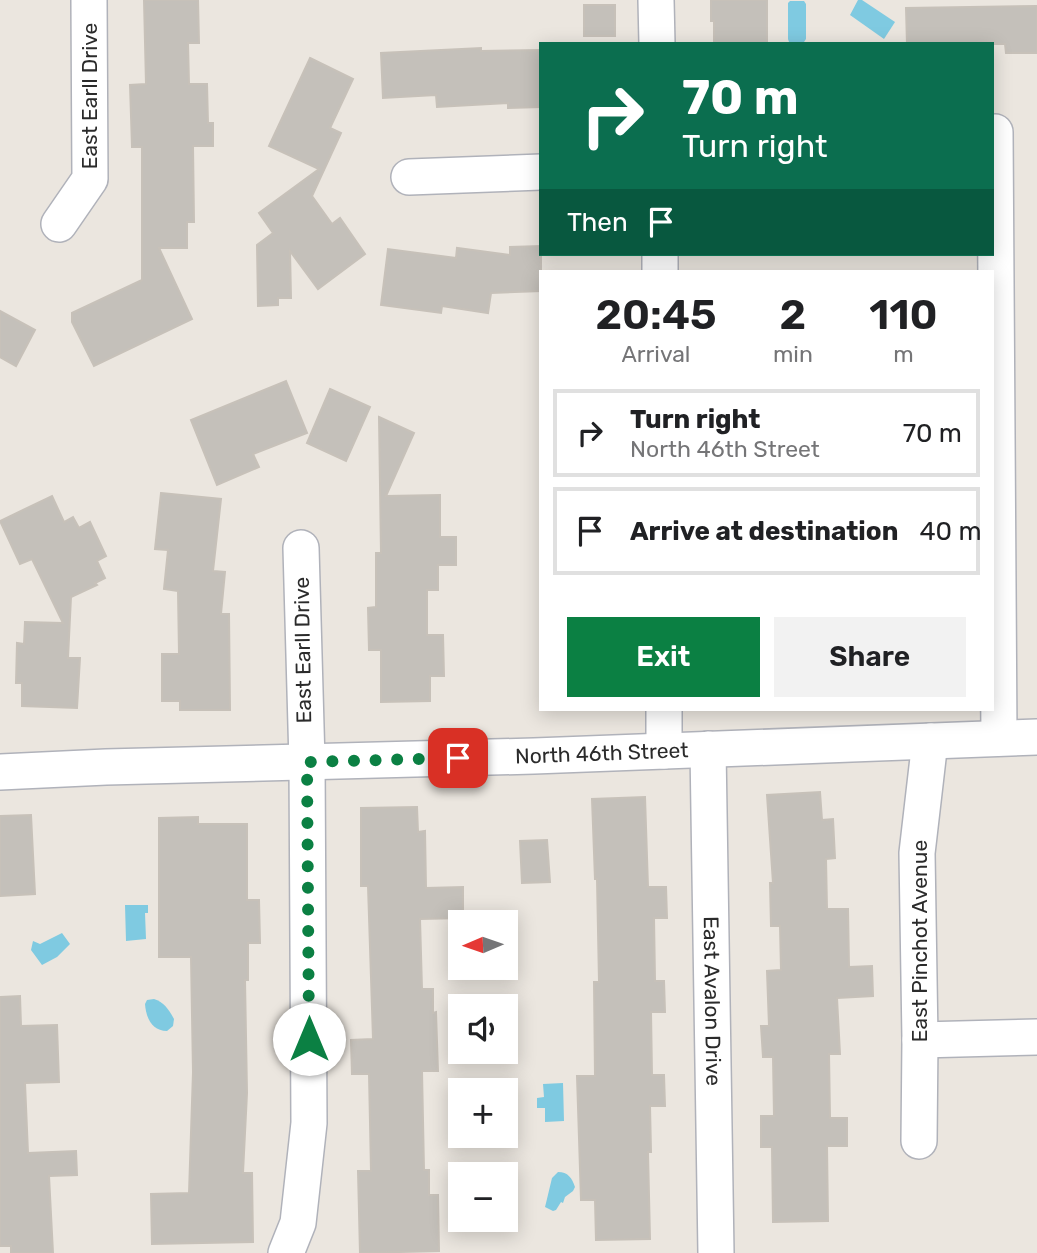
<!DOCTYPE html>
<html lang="en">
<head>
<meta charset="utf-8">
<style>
  body { margin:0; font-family:Rubik,sans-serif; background:#f2f2f2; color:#202124; height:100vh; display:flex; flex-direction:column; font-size:26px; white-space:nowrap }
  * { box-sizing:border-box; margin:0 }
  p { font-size:23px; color:#757577 }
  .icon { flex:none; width:38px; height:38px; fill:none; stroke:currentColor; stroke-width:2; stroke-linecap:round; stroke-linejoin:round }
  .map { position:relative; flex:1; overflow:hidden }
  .drawer { position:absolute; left:539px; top:270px; width:455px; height:441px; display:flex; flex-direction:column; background:#fff; border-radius:0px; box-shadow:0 4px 18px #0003 }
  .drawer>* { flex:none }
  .top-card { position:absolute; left:539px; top:42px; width:455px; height:214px; border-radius:0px; box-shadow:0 4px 18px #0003; background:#0b6e4f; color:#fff; overflow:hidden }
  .needle { width:46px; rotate:268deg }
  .tools { position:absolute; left:448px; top:910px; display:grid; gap:14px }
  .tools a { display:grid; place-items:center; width:70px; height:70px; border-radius:0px; background:#fff; box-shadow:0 4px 18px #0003; font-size:35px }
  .pin { position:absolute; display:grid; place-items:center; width:60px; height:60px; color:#fff; margin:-30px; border-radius:14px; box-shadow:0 4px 10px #0006 }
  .me { position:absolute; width:77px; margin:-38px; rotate:0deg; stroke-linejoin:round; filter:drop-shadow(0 0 5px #0008) }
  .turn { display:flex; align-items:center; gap:24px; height:147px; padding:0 28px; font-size:32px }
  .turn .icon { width:91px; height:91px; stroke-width:2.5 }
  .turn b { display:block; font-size:49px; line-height:60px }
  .then { display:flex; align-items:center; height:66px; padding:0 28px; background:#0003; gap:14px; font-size:26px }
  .eta { display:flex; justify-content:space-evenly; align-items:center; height:119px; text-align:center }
  .eta b { font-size:42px; font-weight:600; line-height:49px }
  .action { display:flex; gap:14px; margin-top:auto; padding:14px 28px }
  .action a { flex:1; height:80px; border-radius:0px; background:#0b8043; color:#fff; font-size:28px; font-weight:600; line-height:80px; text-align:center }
  .action a+a { background:#f2f2f2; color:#202124 }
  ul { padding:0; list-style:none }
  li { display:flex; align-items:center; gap:21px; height:88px; margin:0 14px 10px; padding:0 14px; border:4px solid #e0e0e0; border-radius:0px }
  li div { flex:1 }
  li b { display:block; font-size:26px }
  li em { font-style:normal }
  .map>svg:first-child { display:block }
</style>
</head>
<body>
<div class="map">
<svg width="1037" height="1253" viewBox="0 0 1037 1253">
  <rect width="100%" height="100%" fill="#ebe6df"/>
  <g fill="#7fcae1">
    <polygon points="858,0 862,0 895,22 884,39 850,15"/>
    <polygon points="790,1 804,1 806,4 806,39 804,42 789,42 788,39 788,3"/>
    <polygon points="125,905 148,905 148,913 145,913 146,939 126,941"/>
    <polygon points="62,933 70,944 57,957 42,965 31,950 33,941 40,944"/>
    <path d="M154,999C164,1002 169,1010 174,1019L173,1026L167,1031C152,1031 146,1018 145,1004L147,1000Z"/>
    <polygon points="563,1083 564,1121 545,1122 545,1108 537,1108 537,1098 544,1097 543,1084"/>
    <path d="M558,1172C568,1172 572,1178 575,1187L573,1191L565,1197L563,1203L561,1202L556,1210L553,1211L545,1207L546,1203L552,1178Z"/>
  </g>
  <g fill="#c4c0ba" stroke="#c7c1b9" stroke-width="2">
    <polygon points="144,0 198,0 199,43 188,43 189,84 207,84 208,123 213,123 213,146 193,146 194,222 187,222 187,248 159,248 192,319 94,366 72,322 72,313 142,280 142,147 132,147 130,85 146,84"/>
    <polygon points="711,0 767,0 767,44 714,44 714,21 711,21"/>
    <rect x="584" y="5" width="31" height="31"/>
    <polygon points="1037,6 1037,53 1006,53 1005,44 907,44 906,8"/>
    <polygon points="481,48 481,51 541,50 541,107 508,108 508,103 437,107 436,95 383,98 381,53"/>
    <polygon points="310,58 353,79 330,128 341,133 312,196 332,224 340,218 365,254 318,289 290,251 291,298 278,298 278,305 258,306 257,245 273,233 259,213 319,169 269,146"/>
    <polygon points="541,246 541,291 491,293 488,313 442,306 441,313 381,305 388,249 456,258 457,248 510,255 510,247"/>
    <polygon points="0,311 35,330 16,366 0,357"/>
    <polygon points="286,381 307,433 253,454 259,467 217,485 191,420"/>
    <polygon points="330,389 370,407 346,461 307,443"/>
    <polygon points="379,417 414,433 386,496 440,495 440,537 456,537 456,565 438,565 438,590 427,590 427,635 443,635 444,676 430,676 430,701 381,702 381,650 369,650 368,608 376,607 376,553 381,553"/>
    <polygon points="161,493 221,499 213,571 225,572 221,614 229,614 230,710 180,710 180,701 162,701 162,654 179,654 178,591 164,589 168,550 155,549"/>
    <polygon points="52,496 64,522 73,517 79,528 90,522 106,556 97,561 105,578 95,583 97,585 71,597 68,658 80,658 77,708 22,706 22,683 16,683 17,643 24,644 25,622 63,623 32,559 20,564 0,521"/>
    <polygon points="820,792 822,820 833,819 835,858 826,859 827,909 848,909 849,967 872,966 873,996 837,998 840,1054 829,1054 830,1118 847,1118 847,1146 827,1146 828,1221 773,1222 772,1147 761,1147 761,1116 774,1116 773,1057 763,1057 761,1026 769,1026 767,971 781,970 780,926 771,926 770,883 773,883 767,795"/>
    <polygon points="645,797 648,887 666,887 667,918 654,918 655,981 664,981 665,1012 651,1012 652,1075 664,1075 665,1106 650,1106 651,1152 648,1152 650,1239 596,1240 595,1200 581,1200 577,1076 595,1076 594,982 599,982 597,879 595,879 592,799"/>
    <polygon points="417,807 418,832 425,831 426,888 463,887 463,918 420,919 422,989 433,989 433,1013 436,1012 438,1071 422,1071 424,1170 429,1170 429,1195 438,1195 439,1251 360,1253 358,1171 371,1171 369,1074 352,1074 351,1040 373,1039 368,886 361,886 361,808"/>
    <polygon points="31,815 35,894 0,896 0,816"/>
    <polygon points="198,817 198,824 247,824 247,900 259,900 260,943 248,943 248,980 245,980 247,1093 243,1173 252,1173 253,1242 152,1244 151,1194 189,1193 193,1072 191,957 159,957 159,818"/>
    <polygon points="547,840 550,882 522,883 520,841"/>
    <polygon points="20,996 21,1026 57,1025 59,1082 25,1083 28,1153 76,1151 77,1175 49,1176 53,1253 11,1253 11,1246 0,1246 0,997"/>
  </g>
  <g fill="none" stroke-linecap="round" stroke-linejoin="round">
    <g stroke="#b0b2ba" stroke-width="38">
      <g id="minor">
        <polyline points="656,0 657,44"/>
        <polyline points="995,132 999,738"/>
        <polyline points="409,177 541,172"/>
        <polyline points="59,224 90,179 89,0"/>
        <polyline points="660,254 660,271"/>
        <path id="s1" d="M708,749L716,1253"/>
        <polyline points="664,751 664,709"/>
        <path id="s2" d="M0,772L106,767L534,756L1037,737"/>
        <polyline points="920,1040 1037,1037"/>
        <polyline points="919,1141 920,1040 917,853 930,741"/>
        <polyline points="286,1253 298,1223 309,1123 307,762 301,548"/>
      </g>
    </g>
    <use href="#minor" stroke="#fff" stroke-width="35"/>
  </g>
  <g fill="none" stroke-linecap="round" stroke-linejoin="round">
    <polyline stroke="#0b8043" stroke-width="12" stroke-dasharray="0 21.6" points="309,1039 307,762 458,758"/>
  </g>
  <g text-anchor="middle" stroke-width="5" stroke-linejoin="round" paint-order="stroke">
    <g font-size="21" fill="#2b2b2b" stroke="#fff">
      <text transform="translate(90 96) rotate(-90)" y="7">East Earll Drive</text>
      <text transform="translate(303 650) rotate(-91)" y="7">East Earll Drive</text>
      <text dy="7" stroke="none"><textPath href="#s2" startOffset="602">North 46th Street</textPath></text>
      <text transform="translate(920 941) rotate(-90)" y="7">East Pinchot Avenue</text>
      <text dy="7" stroke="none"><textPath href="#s1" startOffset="252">East Avalon Drive</textPath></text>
    </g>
  </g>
</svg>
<div class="tools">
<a><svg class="needle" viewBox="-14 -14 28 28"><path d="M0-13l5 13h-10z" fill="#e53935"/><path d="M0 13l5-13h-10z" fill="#757577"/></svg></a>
<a><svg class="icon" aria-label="sound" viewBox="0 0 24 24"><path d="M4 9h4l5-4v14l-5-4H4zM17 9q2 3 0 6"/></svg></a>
<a>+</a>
<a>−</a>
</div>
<div class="pin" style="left:458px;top:758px;background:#d93025"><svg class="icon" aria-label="arrive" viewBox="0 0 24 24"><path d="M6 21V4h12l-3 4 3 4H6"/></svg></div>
<svg class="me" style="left:309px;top:1039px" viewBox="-20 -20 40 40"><circle r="19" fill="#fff"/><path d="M0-13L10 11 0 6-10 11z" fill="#0b8043"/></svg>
<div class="top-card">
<div class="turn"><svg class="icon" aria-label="right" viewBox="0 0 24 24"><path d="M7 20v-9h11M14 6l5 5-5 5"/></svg><div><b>70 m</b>Turn right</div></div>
<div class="then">Then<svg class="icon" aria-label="arrive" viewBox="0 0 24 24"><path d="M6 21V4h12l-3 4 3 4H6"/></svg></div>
</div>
<section class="drawer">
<div class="eta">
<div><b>20:45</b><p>Arrival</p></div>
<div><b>2</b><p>min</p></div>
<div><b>110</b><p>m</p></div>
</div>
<ul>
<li><svg class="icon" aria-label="right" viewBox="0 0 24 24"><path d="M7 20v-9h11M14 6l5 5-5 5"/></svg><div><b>Turn right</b><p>North 46th Street</p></div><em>70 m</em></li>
<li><svg class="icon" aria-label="arrive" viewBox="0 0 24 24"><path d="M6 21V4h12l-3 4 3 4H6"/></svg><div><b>Arrive at destination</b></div><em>40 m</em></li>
</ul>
<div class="action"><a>Exit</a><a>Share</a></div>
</section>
</div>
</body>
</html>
